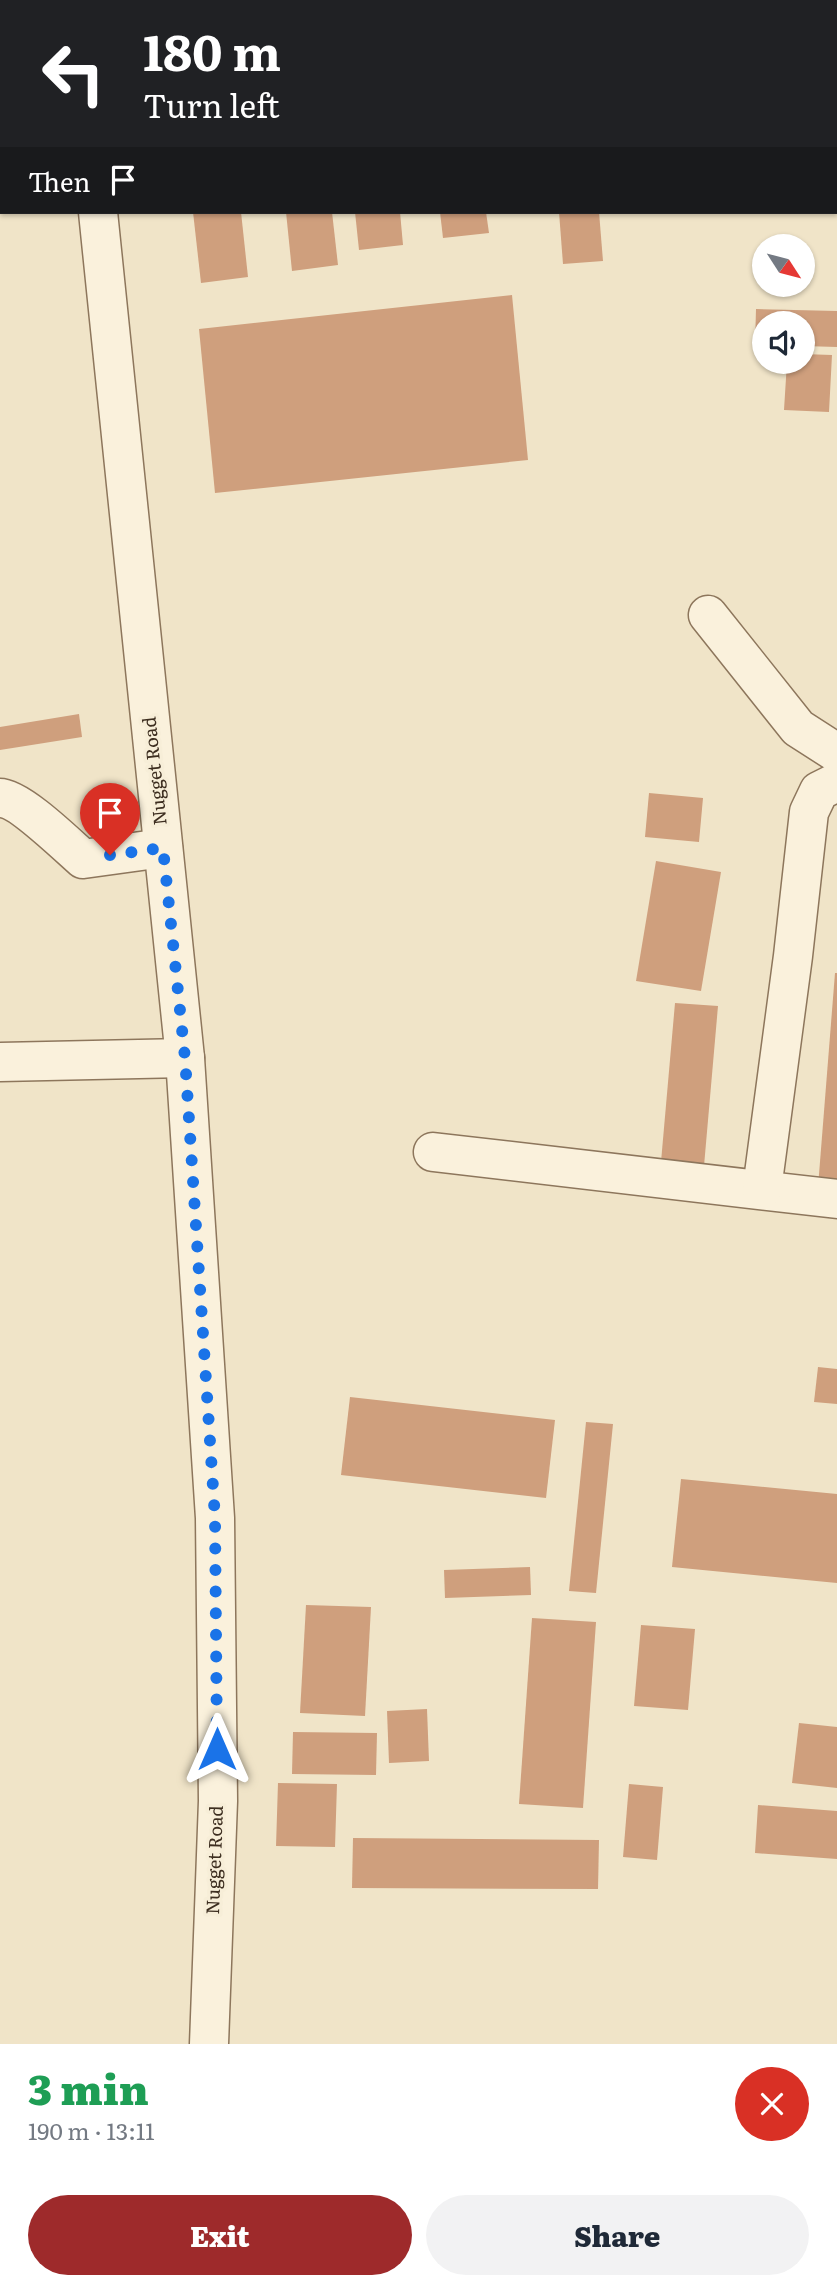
<!DOCTYPE html>
<html lang="en">
<head>
<meta charset="utf-8">
<style>
  body { margin:0; font-family:Literata,serif; background:#f2f2f3; color:#1f2937; height:100vh; display:flex; flex-direction:column; font-size:26px; white-space:nowrap }
  * { box-sizing:border-box; margin:0 }
  p { font-size:23px; color:#747a83 }
  .icon { flex:none; width:38px; height:38px; fill:none; stroke:currentColor; stroke-width:2; stroke-linecap:round; stroke-linejoin:round }
  .map { position:relative; height:2044px; overflow:hidden }
  .details { display:flex; flex-direction:column; background:#fff; flex:1 }
  .details>* { flex:none }
  .guide { position:absolute; left:0px; top:0px; width:838px; height:214px; box-shadow:0 2px 5px #0004; background:#202124; color:#fff; overflow:hidden }
  .needle { width:46px; rotate:126deg }
  .buttons { position:absolute; left:752px; top:234px; display:grid; gap:14px }
  .buttons a { display:grid; place-items:center; width:63px; height:63px; border-radius:50%; background:#fff; box-shadow:0 2px 5px #0004; font-size:35px }
  .pin { position:absolute; display:grid; place-items:center; width:60px; height:60px; color:#fff; margin:-72px -30px; border-radius:50% 50% 50% 0; rotate:-45deg; box-shadow:0 0 7px #0007 }
  .pin .icon { rotate:45deg }
  .me { position:absolute; width:77px; margin:-38px; rotate:0deg; stroke-linejoin:round; filter:drop-shadow(0 0 5px #0008) }
  .turn { display:flex; align-items:center; gap:24px; height:147px; padding:0 28px; font-size:32px }
  .turn .icon { width:91px; height:91px; stroke-width:2.5 }
  .turn b { display:block; font-size:49px; line-height:60px }
  .then { display:flex; align-items:center; height:66px; padding:0 28px; background:#0003; gap:14px; font-size:26px }
  .round { display:grid; place-items:center; flex:none; width:74px; height:74px; border-radius:37px; background:#f2f2f3 }
  .head { display:flex; align-items:center; justify-content:space-between; height:119px; padding:0 28px }
  h1 { font-size:42px; font-weight:800; line-height:52px; color:#1e9e55 }
  .button { display:flex; gap:14px; margin-top:auto; padding:14px 28px }
  .button a { flex:1; height:80px; border-radius:42px; background:#9e2a2b; color:#fff; font-size:28px; font-weight:800; line-height:80px; text-align:center }
  .button a+a { background:#f2f2f3; color:#1f2937 }
  .map>svg:first-child { display:block }
</style>
</head>
<body>
<div class="map">
<svg width="837" height="2044" viewBox="0 0 837 2044">
  <rect width="100%" height="100%" fill="#f0e4c8"/>
  <g fill="#cf9f7d">
    <polygon points="193,212 241,212 248,277 201,283"/>
    <polygon points="286,212 332,212 338,265 292,271"/>
    <polygon points="355,212 400,212 403,245 359,250"/>
    <polygon points="440,212 486,212 489,233 443,238"/>
    <polygon points="559,212 599,212 603,261 563,264"/>
    <polygon points="512,295 528,460 215,493 199,329"/>
    <polygon points="756,309 837,311 837,347 803,346 803,324 765,324 765,345 755,345"/>
    <polygon points="803,354 832,355 829,412 784,410 787,362 803,362"/>
    <polygon points="79,714 82,737 0,750 0,727"/>
    <polygon points="649,793 703,798 699,842 645,837"/>
    <polygon points="656,861 721,872 701,991 636,981"/>
    <polygon points="835,973 837,973 837,1188 818,1187"/>
    <polygon points="675,1003 718,1006 704,1166 661,1162"/>
    <polygon points="818,1367 837,1369 837,1404 814,1402"/>
    <polygon points="350,1397 555,1420 546,1498 341,1475"/>
    <polygon points="586,1422 613,1424 596,1593 569,1591"/>
    <polygon points="681,1479 837,1494 837,1583 672,1567"/>
    <polygon points="530,1567 531,1595 445,1598 444,1570"/>
    <polygon points="306,1605 371,1607 365,1716 300,1713"/>
    <polygon points="532,1618 596,1622 583,1808 519,1804"/>
    <polygon points="641,1625 695,1629 688,1710 634,1706"/>
    <polygon points="427,1709 429,1761 389,1763 387,1711"/>
    <polygon points="799,1723 837,1727 837,1788 792,1783"/>
    <polygon points="293,1732 377,1733 376,1775 292,1774"/>
    <polygon points="278,1783 337,1784 335,1847 276,1846"/>
    <polygon points="629,1784 663,1787 657,1860 623,1857"/>
    <polygon points="758,1805 837,1811 837,1859 755,1853"/>
    <polygon points="353,1838 599,1840 598,1889 352,1888"/>
  </g>
  <g fill="none" stroke-linecap="round" stroke-linejoin="round">
    <g stroke="#8d765c" stroke-width="41">
      <g id="minor">
        <polyline points="77,0 77,2"/>
        <polyline points="98,212 185,1058 215,1518 218,1801 209,2044"/>
        <polyline points="708,615 798,728 837,753"/>
        <path d="M0,798C19,798 67,845 83,859L163,848"/>
        <polyline points="0,1062 185,1058"/>
        <polyline points="433,1152 837,1199"/>
        <polyline points="762,1189 793,956 809,812 819,791 837,782"/>
      </g>
    </g>
    <g stroke="#5b4430" stroke-width="41">
      <g id="major">
        <polyline points="686,0 707,2"/>
        <polyline points="836,12 837,12"/>
      </g>
    </g>
    <use href="#minor" stroke="#faf1dc" stroke-width="38"/>
    <use href="#major" stroke="#f3d9a0" stroke-width="38"/>
  </g>
  <g fill="none" stroke-linecap="round" stroke-linejoin="round">
    <polyline stroke="#1a73e8" stroke-width="12" stroke-dasharray="0 21.6" points="110,855 163,848 185,1058 215,1518 217,1749"/>
  </g>
  <g text-anchor="middle" stroke-width="7" stroke-linejoin="round" paint-order="stroke">
    <g font-size="18" fill="#3d2e20" stroke="#f7eed8">
      <text transform="translate(155 771) rotate(-96)" y="6">Nugget Road</text>
      <text transform="translate(215 1860) rotate(-88)" y="6">Nugget Road</text>
    </g>
  </g>
</svg>
<div class="buttons">
<a><svg class="needle" viewBox="-14 -14 28 28"><path d="M0-13l5 13h-10z" fill="#e53935"/><path d="M0 13l5-13h-10z" fill="#747a83"/></svg></a>
<a><svg class="icon" aria-label="sound" viewBox="0 0 24 24"><path d="M4 9h4l5-4v14l-5-4H4zM17 9q2 3 0 6"/></svg></a>
</div>
<div class="pin" style="left:110px;top:855px;background:#d93025"><svg class="icon" aria-label="arrive" viewBox="0 0 24 24"><path d="M6 21V4h12l-3 4 3 4H6"/></svg></div>
<svg class="me" style="left:217px;top:1749px" viewBox="-20 -20 40 40"><path d="M0-17L14 15 0 8-14 15z" fill="#1a73e8" stroke="#fff" stroke-width="4"/></svg>
<div class="guide">
<div class="turn"><svg class="icon" aria-label="left" viewBox="0 0 24 24"><path d="M17 20v-9H6M10 6l-5 5 5 5"/></svg><div><b>180 m</b>Turn left</div></div>
<div class="then">Then<svg class="icon" aria-label="arrive" viewBox="0 0 24 24"><path d="M6 21V4h12l-3 4 3 4H6"/></svg></div>
</div>
</div>
<section class="details">
<div class="head"><div><h1>3 min</h1><p>190 m · 13:11</p></div><a class="round" style="background:#d93025;color:#fff"><svg class="icon" aria-label="close" viewBox="0 0 24 24"><path d="M6 6l12 12M18 6L6 18"/></svg></a></div>
<div class="button"><a>Exit</a><a>Share</a></div>
</section>
</body>
</html>
